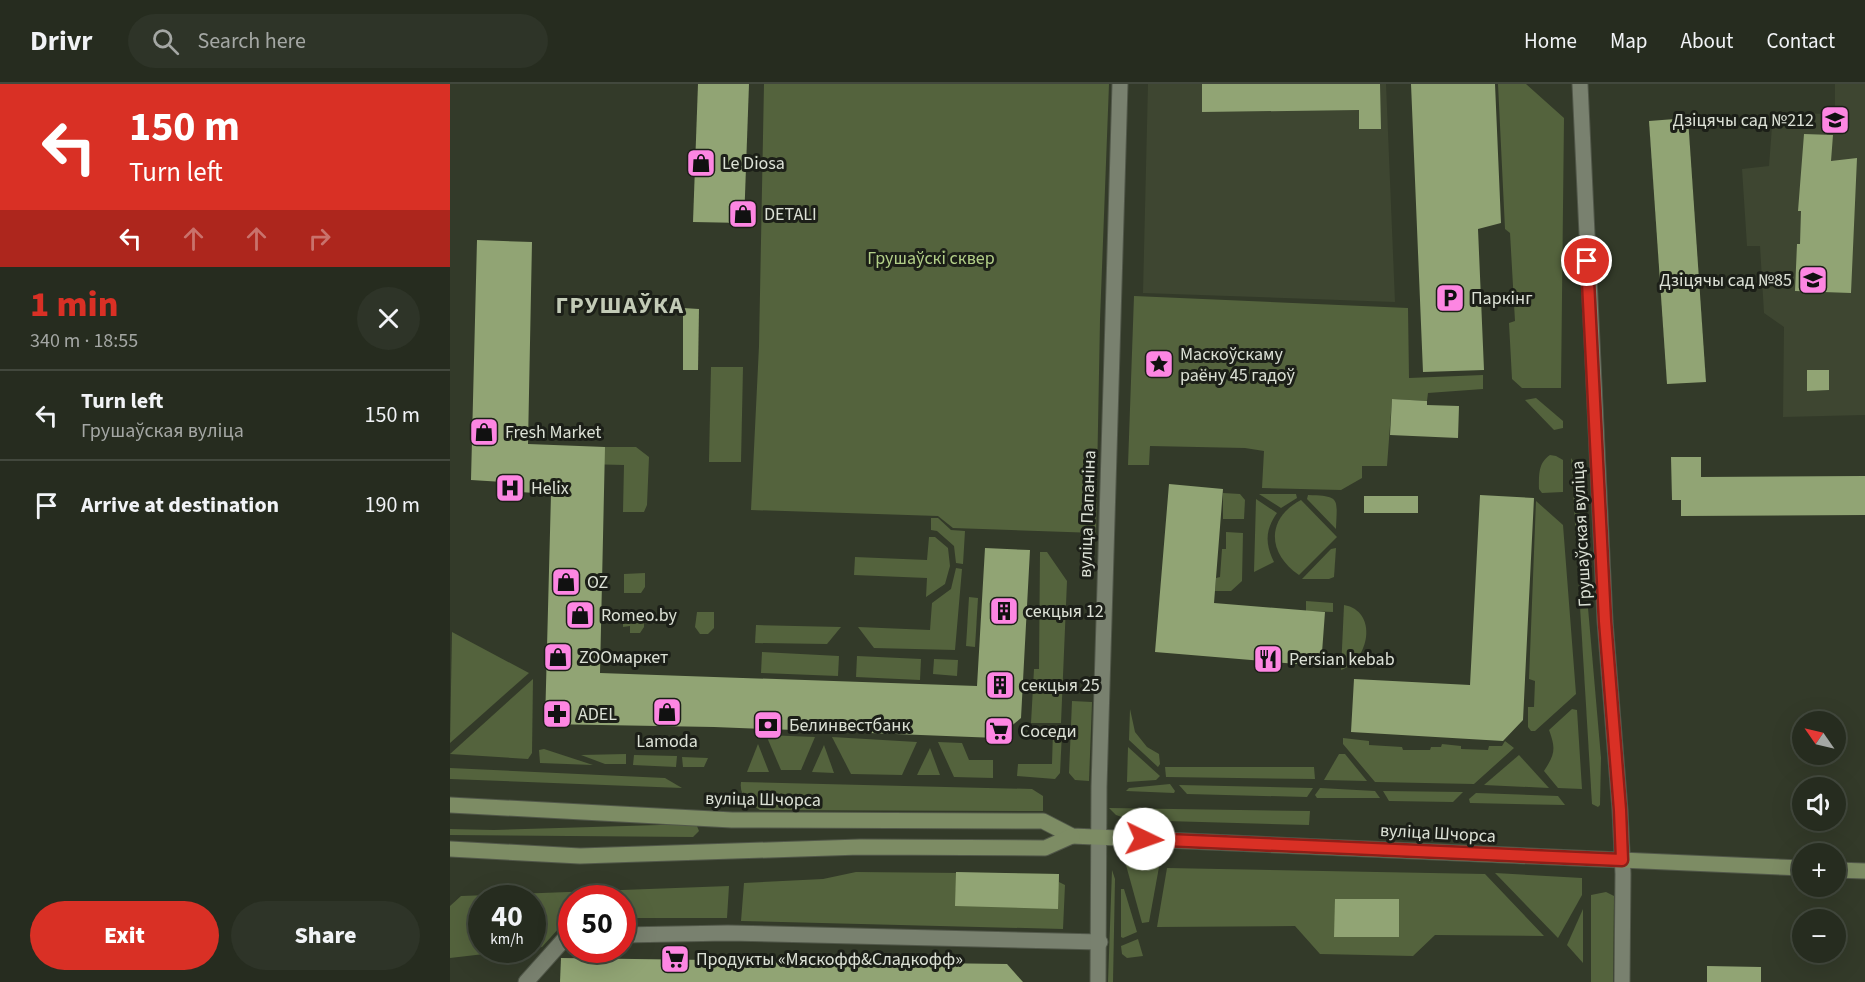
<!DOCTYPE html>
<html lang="en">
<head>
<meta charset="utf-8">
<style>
  body { margin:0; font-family:"Source Sans 3",sans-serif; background:#2e3428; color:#f1f3f6; height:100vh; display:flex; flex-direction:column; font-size:22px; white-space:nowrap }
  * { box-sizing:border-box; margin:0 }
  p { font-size:20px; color:#a4a7a4 }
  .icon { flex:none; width:33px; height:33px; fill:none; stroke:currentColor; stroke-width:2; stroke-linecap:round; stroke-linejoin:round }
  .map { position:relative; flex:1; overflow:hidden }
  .sheet { display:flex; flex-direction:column; background:#262c1f; width:450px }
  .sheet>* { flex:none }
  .hud { background:#d93025; color:#fff; overflow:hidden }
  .needle { width:39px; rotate:304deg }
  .tools { position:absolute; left:1342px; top:627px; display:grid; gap:12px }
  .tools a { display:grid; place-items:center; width:54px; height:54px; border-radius:50%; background:#262c1f; box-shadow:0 6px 24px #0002,0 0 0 2px #42483d; font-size:30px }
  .speed { position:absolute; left:18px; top:801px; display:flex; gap:12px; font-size:30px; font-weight:700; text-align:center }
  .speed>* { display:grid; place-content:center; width:78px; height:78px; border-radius:50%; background:#262c1f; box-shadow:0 6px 24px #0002,0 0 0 2px #42483d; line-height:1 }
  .speed small { font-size:15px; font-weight:400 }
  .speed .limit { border:9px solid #d22; background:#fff; color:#111 }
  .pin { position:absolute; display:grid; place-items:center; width:51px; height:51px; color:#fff; margin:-26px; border:3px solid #fff; border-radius:50%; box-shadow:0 2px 6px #0007 }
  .me { position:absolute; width:66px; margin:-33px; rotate:93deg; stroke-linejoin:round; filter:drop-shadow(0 0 4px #0008) }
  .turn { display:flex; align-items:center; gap:21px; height:126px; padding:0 30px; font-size:27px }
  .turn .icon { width:78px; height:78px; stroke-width:2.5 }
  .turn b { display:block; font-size:42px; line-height:51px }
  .lanes { display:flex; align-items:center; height:57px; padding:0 30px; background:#0003; justify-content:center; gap:30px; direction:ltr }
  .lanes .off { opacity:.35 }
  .round { display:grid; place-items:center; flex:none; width:63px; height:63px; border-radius:32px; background:#2e3428 }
  .summary { display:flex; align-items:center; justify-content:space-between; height:102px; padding:0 30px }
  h1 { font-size:36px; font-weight:800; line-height:45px; color:#d93025 }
  .primary-button { display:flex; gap:12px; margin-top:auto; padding:12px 30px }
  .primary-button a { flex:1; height:69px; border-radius:36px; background:#d93025; color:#fff; font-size:24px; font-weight:800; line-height:69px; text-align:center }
  .primary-button a+a { background:#2e3428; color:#f1f3f6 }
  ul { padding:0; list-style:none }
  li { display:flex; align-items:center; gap:18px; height:90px; padding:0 30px; border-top:2px solid #42483d }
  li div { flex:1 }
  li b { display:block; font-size:22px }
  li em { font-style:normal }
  header { display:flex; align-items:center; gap:36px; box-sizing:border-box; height:84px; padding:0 30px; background:#262c1f; border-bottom:2px solid #42483d }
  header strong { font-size:28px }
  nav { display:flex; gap:33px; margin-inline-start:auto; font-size:21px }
  .search { width:420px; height:54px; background:#2e3428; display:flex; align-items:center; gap:15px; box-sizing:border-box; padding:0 21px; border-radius:33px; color:#a4a7a4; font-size:22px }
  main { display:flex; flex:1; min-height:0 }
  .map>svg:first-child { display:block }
</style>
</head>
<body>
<header>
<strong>Drivr</strong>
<div class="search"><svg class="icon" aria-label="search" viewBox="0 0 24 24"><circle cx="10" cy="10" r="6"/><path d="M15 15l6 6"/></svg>Search here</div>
<nav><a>Home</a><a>Map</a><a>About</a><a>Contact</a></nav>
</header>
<main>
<section class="sheet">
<div class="hud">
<div class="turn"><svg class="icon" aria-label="left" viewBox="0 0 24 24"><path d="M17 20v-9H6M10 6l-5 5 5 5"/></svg><div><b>150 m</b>Turn left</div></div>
<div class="lanes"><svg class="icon" aria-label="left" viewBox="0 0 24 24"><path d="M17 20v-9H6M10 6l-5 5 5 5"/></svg><svg class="icon off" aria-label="ahead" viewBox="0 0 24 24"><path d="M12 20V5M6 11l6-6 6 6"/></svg><svg class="icon off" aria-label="ahead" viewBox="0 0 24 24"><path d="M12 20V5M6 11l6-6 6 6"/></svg><svg class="icon off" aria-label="right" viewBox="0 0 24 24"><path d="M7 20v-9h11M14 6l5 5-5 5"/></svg></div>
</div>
<div class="summary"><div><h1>1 min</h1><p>340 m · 18:55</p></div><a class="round"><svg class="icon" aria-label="close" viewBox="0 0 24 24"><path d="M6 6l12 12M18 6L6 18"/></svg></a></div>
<ul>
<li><svg class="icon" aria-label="left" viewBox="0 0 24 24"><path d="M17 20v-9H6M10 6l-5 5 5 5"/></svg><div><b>Turn left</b><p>Грушаўская вуліца</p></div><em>150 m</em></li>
<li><svg class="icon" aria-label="arrive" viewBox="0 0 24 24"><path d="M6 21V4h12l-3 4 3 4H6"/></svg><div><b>Arrive at destination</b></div><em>190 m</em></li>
</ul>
<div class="primary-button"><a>Exit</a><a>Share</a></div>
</section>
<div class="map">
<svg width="1415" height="898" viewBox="0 0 1415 898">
  <rect width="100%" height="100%" fill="#333a29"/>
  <g fill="#3e4631">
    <polygon points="698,0 936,0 945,218 693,209"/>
    <polygon points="1385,0 1415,0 1415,331 1333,333 1334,243 1314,229 1310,162 1297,162 1292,85 1319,82 1323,29 1385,30"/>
  </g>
  <g fill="#54633d">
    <polygon points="314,0 659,0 650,236 646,449 503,444 488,432 301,426 309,262"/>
    <polygon points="1048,0 1076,0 1114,34 1111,304 1072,304 1062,295 1059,239 1065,237 1060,149 1055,145"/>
    <polygon points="684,212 958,224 959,294 1033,291 1033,305 978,309 977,317 942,315 937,382 912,382 912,394 891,406 812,404 814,367 795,364 700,362 699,381 678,381"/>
    <polygon points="261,283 293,283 291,378 259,378"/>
    <polygon points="1086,314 1113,337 1113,344 1104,346 1075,316"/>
    <polygon points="134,363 186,363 199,373 197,421 194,428 173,428 174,381 133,380"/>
    <path d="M1100,371L1106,372L1113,376V408L1092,409L1089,405C1089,391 1088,379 1100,371Z"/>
    <polygon points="1121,374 1125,380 1126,385 1151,674 1150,721 1148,723 1142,720"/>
    <polygon points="773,409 790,410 795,416 794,435 773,435"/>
    <polygon points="809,410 846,410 847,414 831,424"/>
    <path d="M858,411C891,412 887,414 886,445L857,415Z"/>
    <path d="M806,415L827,429C815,446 815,460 824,478L804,488Z"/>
    <path d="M851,416L887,453L849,491C818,470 815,435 851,416Z"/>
    <polygon points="1086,417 1113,441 1126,610 1085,647 1081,647 1078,643 1078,623 1084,623 1085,597 1079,595"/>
    <polygon points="481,434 488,434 501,446 515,447 513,480 506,479 504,462 487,447 481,446"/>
    <polygon points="776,448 793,449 792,497 781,507 765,507 766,494 770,493 772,465 776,465"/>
    <polygon points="479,453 485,453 498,464 500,482 495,500 476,513 477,494 404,491 405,473 477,476"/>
    <polygon points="886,464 884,493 879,495 852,495 881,465"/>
    <polygon points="590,468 597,468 617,497 611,639 581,639 584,585 589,585"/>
    <polygon points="506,484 512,485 505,566 424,564 408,543 480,546 482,519 501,505"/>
    <polygon points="195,489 195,503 191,509 174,509 174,490"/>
    <polygon points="519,513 528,514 525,563 516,562"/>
    <polygon points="856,517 883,519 883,528 856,527"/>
    <path d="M894,521C928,527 920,576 891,586Z"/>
    <polygon points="247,528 264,528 264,544 258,550 250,550 245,543"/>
    <polygon points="173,529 194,529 194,543 190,549 180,549 180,542 173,543"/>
    <polygon points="306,541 391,543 377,560 305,559"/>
    <polygon points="2,548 79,589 0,659"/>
    <polygon points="312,568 389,572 388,592 311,589"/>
    <polygon points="407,572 471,575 470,596 406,593"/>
    <polygon points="484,575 508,576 507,592 483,590"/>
    <polygon points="83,595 82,669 78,675 0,670"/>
    <polygon points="622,617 642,618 639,697 625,696 619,689"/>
    <polygon points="680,625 685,648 697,663 709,670 710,680 708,683 679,656"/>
    <path d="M1122,625L1127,626L1132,705L1108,704L1094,687C1105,670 1106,665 1099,646Z"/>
    <polygon points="603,646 612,649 610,689 605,695 567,692 568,680 602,680"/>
    <polygon points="316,651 365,653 351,686 331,686"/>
    <polygon points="382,653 467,658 452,691 401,690"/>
    <polygon points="893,654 919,657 919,661 952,663 953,666 980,666 981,663 991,663 992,660 1011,662 1011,665 1038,666 1039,662 1052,662 1055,657 1064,664 1024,700 925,698 893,660"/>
    <polygon points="488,658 512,659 519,676 543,676 543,694 504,693"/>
    <polygon points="308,660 319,688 297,688"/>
    <polygon points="374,661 384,689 362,688"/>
    <polygon points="678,663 710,692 706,696 677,698"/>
    <polygon points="480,664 490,691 467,691"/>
    <polygon points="94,665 143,681 90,679 89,666"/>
    <polygon points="176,670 176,680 155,680 131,671"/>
    <polygon points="889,670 895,670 917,697 874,696"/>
    <polygon points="184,671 227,672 226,683 183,681"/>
    <polygon points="1069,671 1099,704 1034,701"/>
    <polygon points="232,673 258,674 254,683 233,683"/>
    <polygon points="715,683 864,683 865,695 716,693"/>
    <polygon points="0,684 215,694 232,704 0,695"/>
    <path d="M291,698L582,705L593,712V727L310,726C299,720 289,712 291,698Z"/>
    <polygon points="720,700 725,707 724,709 676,707 679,704"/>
    <polygon points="729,701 863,704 857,713 737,710"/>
    <polygon points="870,704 925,707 930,714 867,714 865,711"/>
    <polygon points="933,707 1013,708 1003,718 939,717"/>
    <polygon points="1026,709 1108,712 1115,721 1020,719 1019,715"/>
    <polygon points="659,724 860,727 859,741 680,736 666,731"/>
    <polygon points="243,740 247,742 249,747 243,753 0,751 0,745 44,746"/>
    <polygon points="676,781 709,783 699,838 692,839"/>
    <polygon points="717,784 1035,790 1094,852 985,851 963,872 870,870 845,842 707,843"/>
    <polygon points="662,786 665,795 663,898 658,898"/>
    <polygon points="406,788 609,790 609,798 615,801 613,845 291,837 294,799 373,795"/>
    <polygon points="1045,789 1132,794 1132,811 1108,854"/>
    <polygon points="279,802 277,834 173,834 172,814 122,814 121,834 118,834 92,863 83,864 82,814 32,814 32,866 69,866 0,874 0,822 11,812"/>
    <polygon points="671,805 674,805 687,848 673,854 671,853"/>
    <polygon points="1156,808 1164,812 1163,898 1141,898 1141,811"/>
    <polygon points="1133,825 1133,879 1117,861"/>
    <polygon points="688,855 693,872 677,874 672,870 671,862"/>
  </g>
  <g fill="#91a474">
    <polygon points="248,0 299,0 294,139 243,138"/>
    <polygon points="752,0 930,0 931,45 909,45 909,26 752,28"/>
    <polygon points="961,0 1045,0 1051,139 1028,145 1034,286 973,288"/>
    <polygon points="1238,34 1256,298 1217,300 1199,37"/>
    <polygon points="1354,50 1383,51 1381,77 1407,74 1401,209 1345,207 1347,160 1350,160 1351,127 1348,127"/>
    <polygon points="27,156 82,158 78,360 155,363 150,589 527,602 535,464 580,466 571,634 547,654 264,643 95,640 101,410 52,407 53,398 21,396"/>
    <polygon points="233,224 249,225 248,286 233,286"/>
    <polygon points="1357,286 1379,286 1379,306 1357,307"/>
    <polygon points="942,315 977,317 977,321 1009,322 1008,354 940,351"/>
    <polygon points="1221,373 1251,373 1251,393 1415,392 1415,431 1231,432 1231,416 1222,416"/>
    <polygon points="719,400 773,405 764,519 875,528 871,582 705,568"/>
    <polygon points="1030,411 1084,414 1073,636 1053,657 901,648 904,595 1020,601"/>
    <rect x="914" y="412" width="54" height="17"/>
    <polygon points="506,788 609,790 608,825 505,822"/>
    <polygon points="885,815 949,815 949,853 884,853"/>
    <polygon points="111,874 557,880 573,898 110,898"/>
    <polygon points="1257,882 1311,883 1311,898 1257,898"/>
  </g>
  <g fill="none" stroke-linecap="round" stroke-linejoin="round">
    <g stroke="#515749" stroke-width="17">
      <g id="street">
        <polyline points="1130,0 1155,537 1170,726 1173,790 1172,898"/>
        <polyline points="172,851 278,849 650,858"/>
        <polyline points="76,898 117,852 122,852"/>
        <polyline points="648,898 649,703 670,0"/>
      </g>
    </g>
    <g stroke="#515749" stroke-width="17">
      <g id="secondary">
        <polyline points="0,721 282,736 593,737 622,752 1353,784"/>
        <polyline points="0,765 130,772 410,763 595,764 622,752"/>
        <polyline points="1386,786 1415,787"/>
      </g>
    </g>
    <use href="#street" stroke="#79816f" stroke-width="15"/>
    <use href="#secondary" stroke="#7d8c64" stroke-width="15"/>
  </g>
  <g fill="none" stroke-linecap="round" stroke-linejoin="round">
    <g stroke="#8d1f18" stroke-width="15">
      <polyline id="route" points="694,755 1172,776 1170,726 1155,537 1137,177"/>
    </g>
    <use href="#route" stroke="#d93025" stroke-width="10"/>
  </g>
  <defs>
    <g id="school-square" transform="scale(1.5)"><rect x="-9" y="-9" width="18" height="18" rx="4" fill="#fd86e2" stroke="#1c1f18"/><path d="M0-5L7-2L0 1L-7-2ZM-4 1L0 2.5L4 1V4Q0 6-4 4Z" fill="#111"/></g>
    <g id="shop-square" transform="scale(1.5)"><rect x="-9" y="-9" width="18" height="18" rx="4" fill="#fd86e2" stroke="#1c1f18"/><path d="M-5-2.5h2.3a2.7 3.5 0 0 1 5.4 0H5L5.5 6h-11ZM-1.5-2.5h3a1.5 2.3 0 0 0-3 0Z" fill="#111"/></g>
    <g id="parking-square" transform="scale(1.5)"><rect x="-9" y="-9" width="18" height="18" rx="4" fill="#fd86e2" stroke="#1c1f18"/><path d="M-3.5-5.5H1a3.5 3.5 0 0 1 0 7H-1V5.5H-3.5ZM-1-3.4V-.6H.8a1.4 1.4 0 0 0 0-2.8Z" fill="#111"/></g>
    <g id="sight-square" transform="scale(1.5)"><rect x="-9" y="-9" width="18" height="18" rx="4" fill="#fd86e2" stroke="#1c1f18"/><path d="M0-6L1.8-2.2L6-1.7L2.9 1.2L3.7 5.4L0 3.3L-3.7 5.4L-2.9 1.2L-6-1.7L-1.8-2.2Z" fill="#111"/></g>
    <g id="hospital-square" transform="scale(1.5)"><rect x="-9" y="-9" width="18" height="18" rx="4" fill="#fd86e2" stroke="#1c1f18"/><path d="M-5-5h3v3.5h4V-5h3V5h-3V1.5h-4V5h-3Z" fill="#111"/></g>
    <g id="building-square" transform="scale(1.5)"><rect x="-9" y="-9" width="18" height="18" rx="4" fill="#fd86e2" stroke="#1c1f18"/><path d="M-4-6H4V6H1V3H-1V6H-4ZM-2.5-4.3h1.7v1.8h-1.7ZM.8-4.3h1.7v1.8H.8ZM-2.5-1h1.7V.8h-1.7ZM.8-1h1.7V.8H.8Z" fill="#111"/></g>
    <g id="restaurant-square" transform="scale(1.5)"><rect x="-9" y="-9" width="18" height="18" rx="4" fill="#fd86e2" stroke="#1c1f18"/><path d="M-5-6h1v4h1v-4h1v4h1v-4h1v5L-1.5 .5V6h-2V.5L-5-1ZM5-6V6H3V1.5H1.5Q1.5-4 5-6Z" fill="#111"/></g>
    <g id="pharmacy-square" transform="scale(1.5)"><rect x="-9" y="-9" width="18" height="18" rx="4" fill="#fd86e2" stroke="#1c1f18"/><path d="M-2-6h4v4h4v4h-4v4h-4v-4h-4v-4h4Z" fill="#111"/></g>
    <g id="bank-square" transform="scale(1.5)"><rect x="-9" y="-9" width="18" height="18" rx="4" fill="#fd86e2" stroke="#1c1f18"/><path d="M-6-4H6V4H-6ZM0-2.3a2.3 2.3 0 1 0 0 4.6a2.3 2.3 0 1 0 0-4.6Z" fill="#111"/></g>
    <g id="supermarket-square" transform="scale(1.5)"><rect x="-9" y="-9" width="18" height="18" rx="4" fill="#fd86e2" stroke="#1c1f18"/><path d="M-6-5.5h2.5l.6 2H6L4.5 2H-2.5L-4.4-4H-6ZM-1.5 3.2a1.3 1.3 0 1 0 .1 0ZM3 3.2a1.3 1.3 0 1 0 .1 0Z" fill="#111"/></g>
  </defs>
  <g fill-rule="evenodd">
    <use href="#school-square" x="1385" y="36"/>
    <use href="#shop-square" x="251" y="79"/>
    <use href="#shop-square" x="293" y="130"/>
    <use href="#school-square" x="1363" y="196"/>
    <use href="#parking-square" x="1000" y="214"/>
    <use href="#sight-square" x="709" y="280"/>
    <use href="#shop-square" x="34" y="348"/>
    <use href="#hospital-square" x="60" y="404"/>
    <use href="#shop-square" x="116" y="498"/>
    <use href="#building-square" x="554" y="527"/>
    <use href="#shop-square" x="130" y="531"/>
    <use href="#shop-square" x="108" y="573"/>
    <use href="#restaurant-square" x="818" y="575"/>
    <use href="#building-square" x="550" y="601"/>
    <use href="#shop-square" x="217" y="628"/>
    <use href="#pharmacy-square" x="107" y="630"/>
    <use href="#bank-square" x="318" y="641"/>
    <use href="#supermarket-square" x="549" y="647"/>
    <use href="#supermarket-square" x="225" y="875"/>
  </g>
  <g text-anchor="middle" stroke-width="6" stroke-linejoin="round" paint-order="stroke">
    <g font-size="18" fill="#dce1d6" stroke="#1c1f18" text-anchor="start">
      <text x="1364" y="42" text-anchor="end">Дзіцячы сад №212</text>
      <text x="272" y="85">Le Diosa</text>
      <text x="314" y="136">DETALI</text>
      <text x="1342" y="202" text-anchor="end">Дзіцячы сад №85</text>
      <text x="1021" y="220">Паркінг</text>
      <text x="730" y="276">Маскоўскаму<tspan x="730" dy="21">раёну 45 гадоў</tspan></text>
      <text x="55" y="354">Fresh Market</text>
      <text x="81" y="410">Helix</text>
      <text x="137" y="504">OZ</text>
      <text x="575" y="533">секцыя 12</text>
      <text x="151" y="537">Romeo.by</text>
      <text x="129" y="579">ZOOмаркет</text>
      <text x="839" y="581">Persian kebab</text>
      <text x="571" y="607">секцыя 25</text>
      <text x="128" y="636">ADEL</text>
      <text x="339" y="647">Белинвестбанк</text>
      <text x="570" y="653">Соседи</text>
      <text x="217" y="663" text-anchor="middle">Lamoda</text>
      <text x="246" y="881">Продукты «Мяскофф&amp;Сладкофф»</text>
    </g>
    <g font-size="18" fill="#b3d088" stroke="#1c1f18">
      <text x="481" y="180">Грушаўскі сквер</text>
    </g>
    <g font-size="18" fill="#dce1d6" stroke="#1c1f18">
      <text transform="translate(637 430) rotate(-88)" y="6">вуліца Папаніна</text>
      <text transform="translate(1131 450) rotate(-93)" y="6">Грушаўская вуліца</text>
      <text transform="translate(313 715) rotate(1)" y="6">вуліца Шчорса</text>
      <text transform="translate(988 749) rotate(3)" y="6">вуліца Шчорса</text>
    </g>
    <g font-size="24" font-weight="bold" letter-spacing="1.5" fill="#c3cbb7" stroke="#1c1f18">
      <text x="170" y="229">ГРУШАЎКА</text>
    </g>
  </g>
</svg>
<div class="tools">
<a><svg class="needle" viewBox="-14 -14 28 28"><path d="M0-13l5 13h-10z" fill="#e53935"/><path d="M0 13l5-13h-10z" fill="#a4a7a4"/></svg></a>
<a><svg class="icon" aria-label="sound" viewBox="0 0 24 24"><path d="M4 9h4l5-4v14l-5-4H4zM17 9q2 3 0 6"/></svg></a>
<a>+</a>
<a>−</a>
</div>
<div class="speed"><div>40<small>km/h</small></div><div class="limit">50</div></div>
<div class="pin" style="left:1137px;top:177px;background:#d93025"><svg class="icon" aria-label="arrive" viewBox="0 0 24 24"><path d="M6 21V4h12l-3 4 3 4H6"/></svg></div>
<svg class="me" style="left:694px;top:755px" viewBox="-20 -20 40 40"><circle r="19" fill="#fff"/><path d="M0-13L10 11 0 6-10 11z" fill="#d93025"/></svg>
</div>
</main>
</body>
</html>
